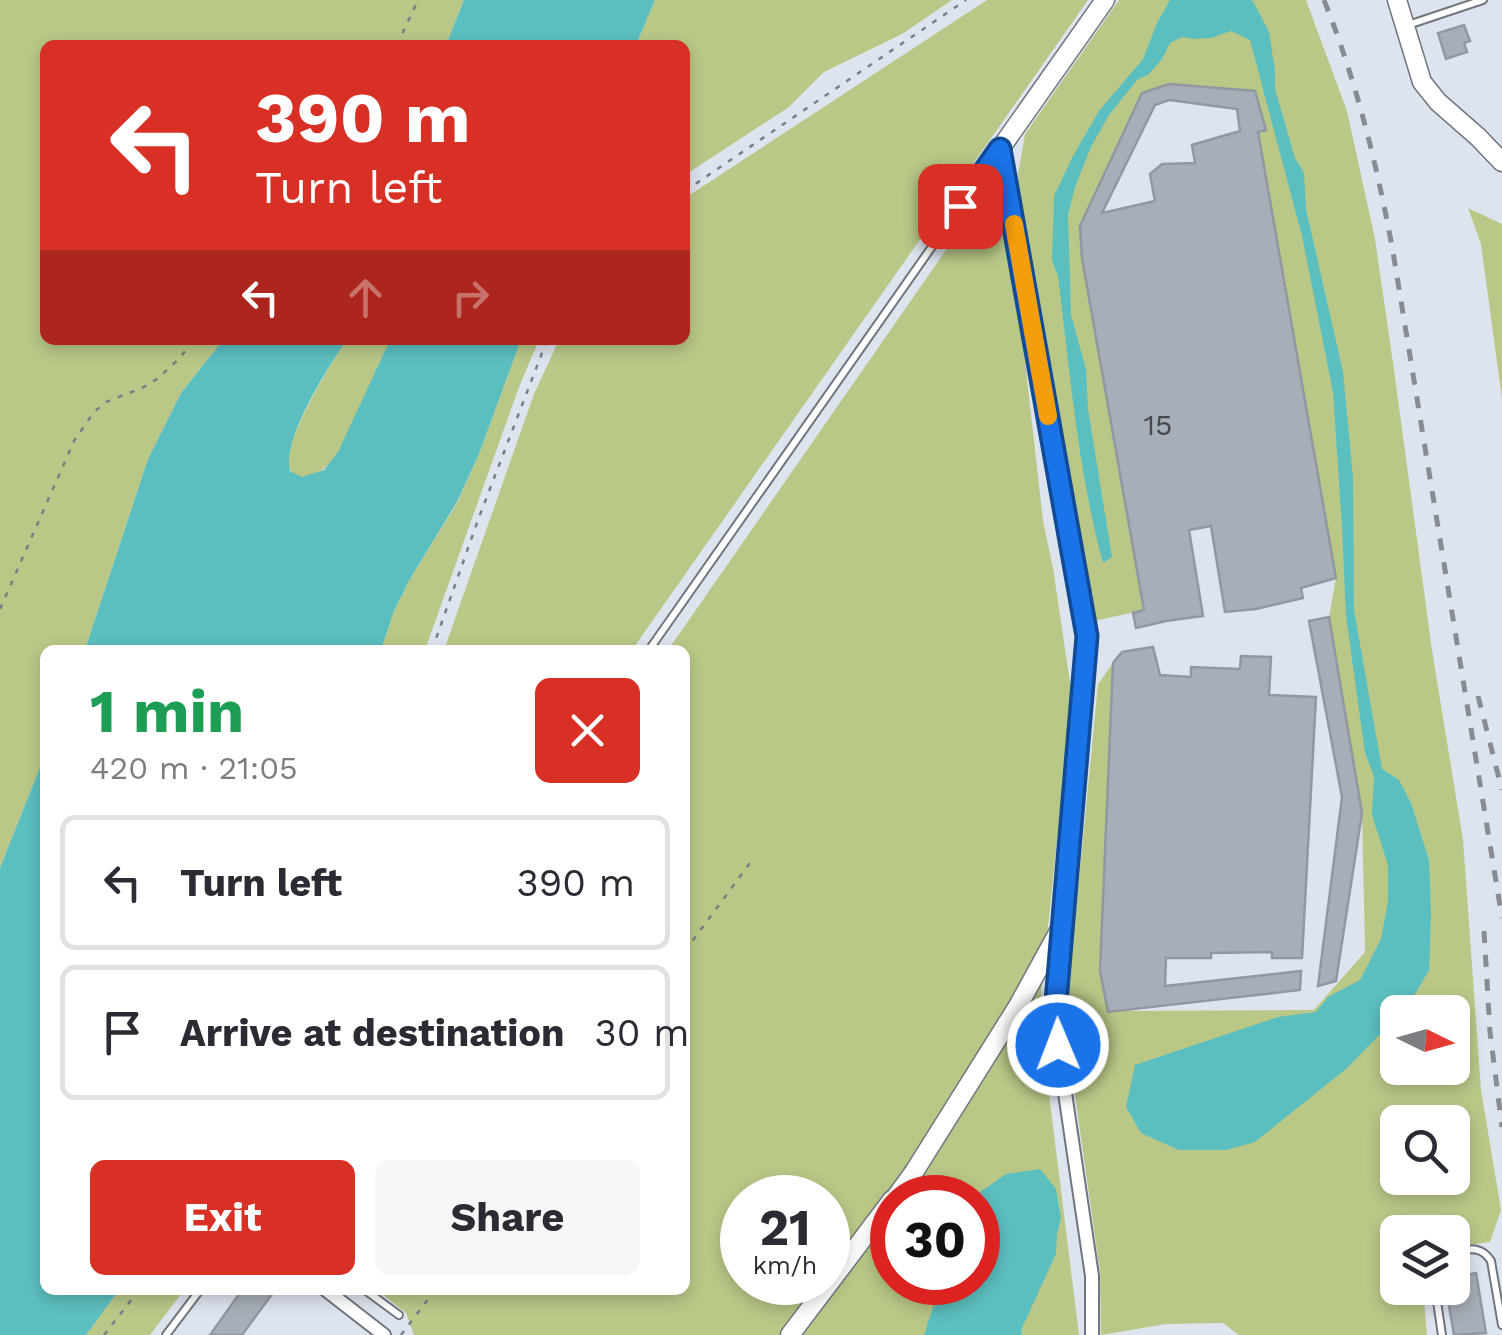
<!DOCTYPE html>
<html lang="en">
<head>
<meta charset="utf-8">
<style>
  body { margin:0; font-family:"Work Sans",sans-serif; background:#f7f7f7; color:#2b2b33; height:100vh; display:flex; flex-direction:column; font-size:38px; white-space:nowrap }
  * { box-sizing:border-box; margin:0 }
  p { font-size:32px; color:#7c7c81 }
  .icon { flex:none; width:55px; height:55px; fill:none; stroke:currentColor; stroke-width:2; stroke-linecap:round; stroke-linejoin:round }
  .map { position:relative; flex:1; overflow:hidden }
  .side { position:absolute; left:40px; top:645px; width:650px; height:650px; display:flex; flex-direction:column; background:#fff; border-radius:15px; box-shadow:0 5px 15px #0003 }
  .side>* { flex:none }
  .banner { position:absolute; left:40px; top:40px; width:650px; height:305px; border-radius:15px; box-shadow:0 5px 15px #0003; background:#d93025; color:#fff; overflow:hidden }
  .needle { width:65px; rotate:95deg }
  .tools { position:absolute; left:1380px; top:995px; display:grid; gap:20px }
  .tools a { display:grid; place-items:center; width:90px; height:90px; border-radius:15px; background:#fff; box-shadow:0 5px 15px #0003; font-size:50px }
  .speed { position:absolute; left:720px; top:1175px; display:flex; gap:20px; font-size:50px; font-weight:700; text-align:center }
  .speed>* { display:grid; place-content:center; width:130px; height:130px; border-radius:50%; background:#fff; box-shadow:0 5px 15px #0003; line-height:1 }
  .speed small { font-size:25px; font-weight:400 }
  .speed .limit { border:15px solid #d22; background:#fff; color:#111 }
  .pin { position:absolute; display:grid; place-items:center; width:85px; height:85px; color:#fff; margin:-42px; border-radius:20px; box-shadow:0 5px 15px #0006 }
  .me { position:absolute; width:110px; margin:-55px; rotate:359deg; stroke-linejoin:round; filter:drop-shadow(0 0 8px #0008) }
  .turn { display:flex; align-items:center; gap:35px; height:210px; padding:0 50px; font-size:45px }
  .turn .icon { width:130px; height:130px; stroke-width:2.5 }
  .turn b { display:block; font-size:70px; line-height:85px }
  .lanes { display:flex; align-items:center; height:95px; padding:0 50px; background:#0003; justify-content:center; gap:50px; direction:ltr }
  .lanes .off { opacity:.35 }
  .round { display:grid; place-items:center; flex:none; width:105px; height:105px; border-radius:15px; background:#f7f7f7 }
  .summary { display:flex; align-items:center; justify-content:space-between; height:170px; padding:0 50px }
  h1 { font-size:60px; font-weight:700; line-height:75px; color:#1e9e55 }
  .primary-button { display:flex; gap:20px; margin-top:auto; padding:20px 50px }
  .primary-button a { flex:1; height:115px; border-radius:15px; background:#d93025; color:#fff; font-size:40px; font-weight:700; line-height:115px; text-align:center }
  .primary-button a+a { background:#f7f7f7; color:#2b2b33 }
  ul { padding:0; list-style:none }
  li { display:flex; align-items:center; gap:30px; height:135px; margin:0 20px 15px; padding:0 30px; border:5px solid #e1e1e2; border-radius:15px }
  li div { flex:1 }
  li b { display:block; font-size:38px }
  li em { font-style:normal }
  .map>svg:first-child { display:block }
</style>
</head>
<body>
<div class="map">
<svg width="1502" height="1335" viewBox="0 0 1502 1335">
  <rect width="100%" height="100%" fill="#dee4ee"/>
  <g fill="#b9c887" fill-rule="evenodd">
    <polygon points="0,0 464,0 446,45 45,45 45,340 223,340 181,393 148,459 85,650 45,650 45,755 0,868"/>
    <polygon points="655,0 952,0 902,34 824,72 789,107 685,175 685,45 636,45"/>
    <polygon points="987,0 1088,0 632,650 444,650 534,394 559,340 685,340 685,198"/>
    <path d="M1119,0H1306L1347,111L1375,239L1394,370L1432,650L1463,840L1481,1090L1501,1210L1490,1242L1453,1247L1452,1232H1398V1288H1423L1427,1335H1239L1223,1323L1166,1324L1101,1335L1100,1272L1065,1024L1098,684L1113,663L1100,970L1109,1011L1314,1010L1365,952L1362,813L1329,617L1336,578L1258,132L1266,129L1255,91L1169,84L1143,93L1080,226L1082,258L1144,610L1094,621L1016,185L1025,134ZM1398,1012H1452V1068H1398ZM1398,1122H1452V1178H1398Z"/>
    <path d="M985,194L996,199L1023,343L1043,521L1053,568L1072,696L1039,1014L1079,1335H414L406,1313L377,1290H685V650H668ZM742,1198H828V1282H742ZM892,1198H978V1282H892Z"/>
    <polygon points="1468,208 1502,224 1502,399 1481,244"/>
    <path d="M347,340H390C379,367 367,393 355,419C347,435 341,454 327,466C321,472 309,479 299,477C263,468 335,357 347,340Z"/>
    <polygon points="521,340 539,340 519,387 425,650 381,650 394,611 410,579 457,503 479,454"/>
    <polygon points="119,1290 184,1290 150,1335 86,1335"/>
  </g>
  <g fill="#5cbfbf">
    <polygon points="464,0 655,0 636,45 446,45"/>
    <path d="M1170,0H1249L1253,1L1269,32L1275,71V89L1295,158L1304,173L1306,209L1343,372L1353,477L1354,610L1382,769L1399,780L1411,803L1429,860L1431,913L1429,970L1408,1006L1402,1012H1398L1397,1017L1346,1069L1255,1142L1226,1150H1179L1141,1133L1126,1107L1135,1065L1278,1017L1316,1012L1328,997L1360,980L1381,939L1388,901V865L1372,815L1374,776L1365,753L1346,616L1342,527L1333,392L1302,236L1250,40L1231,31L1211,38L1194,39L1182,37L1170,43L1162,59L1149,74L1137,80L1109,115L1091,147L1075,187L1068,215L1071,315L1086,369L1088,409L1112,557L1103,563C1078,471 1070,372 1058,277L1052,260L1054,196L1073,156L1099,111L1143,59L1157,23Z"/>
    <path d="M223,340H347C328,367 282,439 290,471L302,477L324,470L338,452L390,340H521L479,454L457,502L410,579L394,611L381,650H85L148,459L181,393Z"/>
    <polygon points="45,755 45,1290 119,1290 86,1335 0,1335 0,868"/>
    <polygon points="1040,1169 1056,1189 1061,1218 1057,1234 1056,1254 1022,1328 1021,1335 924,1335 941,1283 978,1282 978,1198 973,1197 1006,1174"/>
  </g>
  <g fill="#a8aeb7" stroke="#9298a1" stroke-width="2.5" fill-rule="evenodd">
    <polygon points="1464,25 1470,41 1464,43 1467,52 1446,59 1438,33"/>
    <path d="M1169,84L1255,91L1266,130L1258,132L1336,578L1301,588L1303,598L1256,609L1225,612L1211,526L1189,530L1203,616L1166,621L1136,628L1133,613L1144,610L1082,258L1080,226L1142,93ZM1169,100L1237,109L1240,131L1192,145L1195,163L1162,164L1150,174L1155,201L1102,213L1155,105Z"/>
    <polygon points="1329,617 1362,813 1336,981 1318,986 1342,797 1309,621"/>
    <polygon points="1153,647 1160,675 1191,677 1191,667 1240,669 1241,656 1271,657 1269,695 1316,697 1302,958 1272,958 1272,952 1211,953 1211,958 1166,958 1165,986 1301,971 1300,990 1108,1012 1100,971 1113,663 1122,652"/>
    <polygon points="1476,1273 1486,1333 1454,1335 1446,1288 1452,1288 1452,1278"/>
    <polygon points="242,1290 275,1290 242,1335 210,1335"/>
  </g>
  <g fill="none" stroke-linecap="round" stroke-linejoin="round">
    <g stroke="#6f767e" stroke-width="10">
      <g id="lane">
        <polyline points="1408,25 1483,0"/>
        <polyline points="649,650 997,154"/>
        <path d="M1452,1252C1469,1249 1481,1245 1491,1261L1502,1325"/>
        <polyline points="1435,1288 1442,1335"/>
        <polyline points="365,1290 399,1315"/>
        <polyline points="166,1335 200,1290"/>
      </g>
    </g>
    <g stroke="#6f767e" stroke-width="16">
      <g id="street">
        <polyline points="1063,931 1055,1025 1092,1276 1092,1335"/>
        <polyline points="1018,1006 1047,1011 1053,1023"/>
        <polyline points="326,1290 384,1335"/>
      </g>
    </g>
    <g stroke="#6f767e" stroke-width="21">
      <g id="secondary">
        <polyline points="1397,0 1422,82 1438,102 1478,137 1502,162"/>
        <polyline points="895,1198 914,1172 1018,1006 1064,922 1087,636 1000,149 1105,0"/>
        <polyline points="790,1335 892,1200"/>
      </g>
    </g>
    <g stroke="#7a7e85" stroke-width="2.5" stroke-dasharray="5 8" stroke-linecap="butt">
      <polyline points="397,45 418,0"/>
      <polyline points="685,191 966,0"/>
      <polyline points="0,609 74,441 94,412 106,402 142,388 157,379 180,358 193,340"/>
      <polyline points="432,650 478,520 547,340"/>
      <polyline points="685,951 750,863"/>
      <polyline points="104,1335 139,1290"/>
      <polyline points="401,1335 435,1290"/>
    </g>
    <use href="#lane" stroke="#fff" stroke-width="6"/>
    <use href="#street" stroke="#fff" stroke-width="12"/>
    <use href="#secondary" stroke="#fff" stroke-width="18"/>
    <g stroke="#878c93" stroke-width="5" stroke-dasharray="12 12" stroke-linecap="butt">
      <path d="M1324,0C1357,83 1377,165 1393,252L1502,918"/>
      <polyline points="1478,696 1502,790"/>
      <polyline points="1484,931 1490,1032 1502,1127"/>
    </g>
  </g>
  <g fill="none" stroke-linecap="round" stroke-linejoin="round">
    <g stroke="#114b97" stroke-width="25">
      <polyline id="route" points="960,206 1000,149 1087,636 1054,1025 1058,1045"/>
    </g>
    <use href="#route" stroke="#1a73e8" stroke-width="18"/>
    <polyline stroke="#f59e0b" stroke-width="18" points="1014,224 1048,416"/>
  </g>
  <g text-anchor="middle" stroke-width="9" stroke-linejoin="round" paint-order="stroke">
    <g font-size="30" fill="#464a4f">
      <text x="1158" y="435">15</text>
    </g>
  </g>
</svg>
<div class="tools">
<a><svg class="needle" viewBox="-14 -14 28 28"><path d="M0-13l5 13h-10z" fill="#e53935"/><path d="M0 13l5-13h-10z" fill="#7c7c81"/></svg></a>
<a><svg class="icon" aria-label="search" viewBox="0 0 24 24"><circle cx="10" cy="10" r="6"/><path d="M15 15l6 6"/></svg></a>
<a><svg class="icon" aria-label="layers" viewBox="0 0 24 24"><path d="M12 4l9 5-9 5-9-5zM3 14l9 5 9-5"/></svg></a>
</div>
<div class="speed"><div>21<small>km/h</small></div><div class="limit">30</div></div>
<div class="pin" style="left:960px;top:206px;background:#d93025"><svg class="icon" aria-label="arrive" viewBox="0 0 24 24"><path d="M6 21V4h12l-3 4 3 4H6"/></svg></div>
<svg class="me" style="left:1058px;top:1045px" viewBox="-20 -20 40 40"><circle r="17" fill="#1a73e8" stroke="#fff" stroke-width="3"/><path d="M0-11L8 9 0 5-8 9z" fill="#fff"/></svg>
<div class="banner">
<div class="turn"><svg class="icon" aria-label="left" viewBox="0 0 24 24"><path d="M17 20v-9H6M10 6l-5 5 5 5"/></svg><div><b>390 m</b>Turn left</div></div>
<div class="lanes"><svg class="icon" aria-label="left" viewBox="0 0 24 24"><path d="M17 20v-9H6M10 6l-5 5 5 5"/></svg><svg class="icon off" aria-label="ahead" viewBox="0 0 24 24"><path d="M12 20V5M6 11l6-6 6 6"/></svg><svg class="icon off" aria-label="right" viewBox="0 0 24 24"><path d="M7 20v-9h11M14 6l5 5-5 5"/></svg></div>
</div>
<section class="side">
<div class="summary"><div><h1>1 min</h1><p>420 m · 21:05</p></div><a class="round" style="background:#d93025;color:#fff"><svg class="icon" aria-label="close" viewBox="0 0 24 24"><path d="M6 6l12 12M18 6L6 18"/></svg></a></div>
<ul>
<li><svg class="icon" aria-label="left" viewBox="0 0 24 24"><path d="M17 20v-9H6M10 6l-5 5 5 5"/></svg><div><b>Turn left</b></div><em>390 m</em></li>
<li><svg class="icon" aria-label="arrive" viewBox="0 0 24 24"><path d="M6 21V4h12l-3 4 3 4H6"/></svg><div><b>Arrive at destination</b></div><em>30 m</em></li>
</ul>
<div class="primary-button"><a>Exit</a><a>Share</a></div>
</section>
</div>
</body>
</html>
